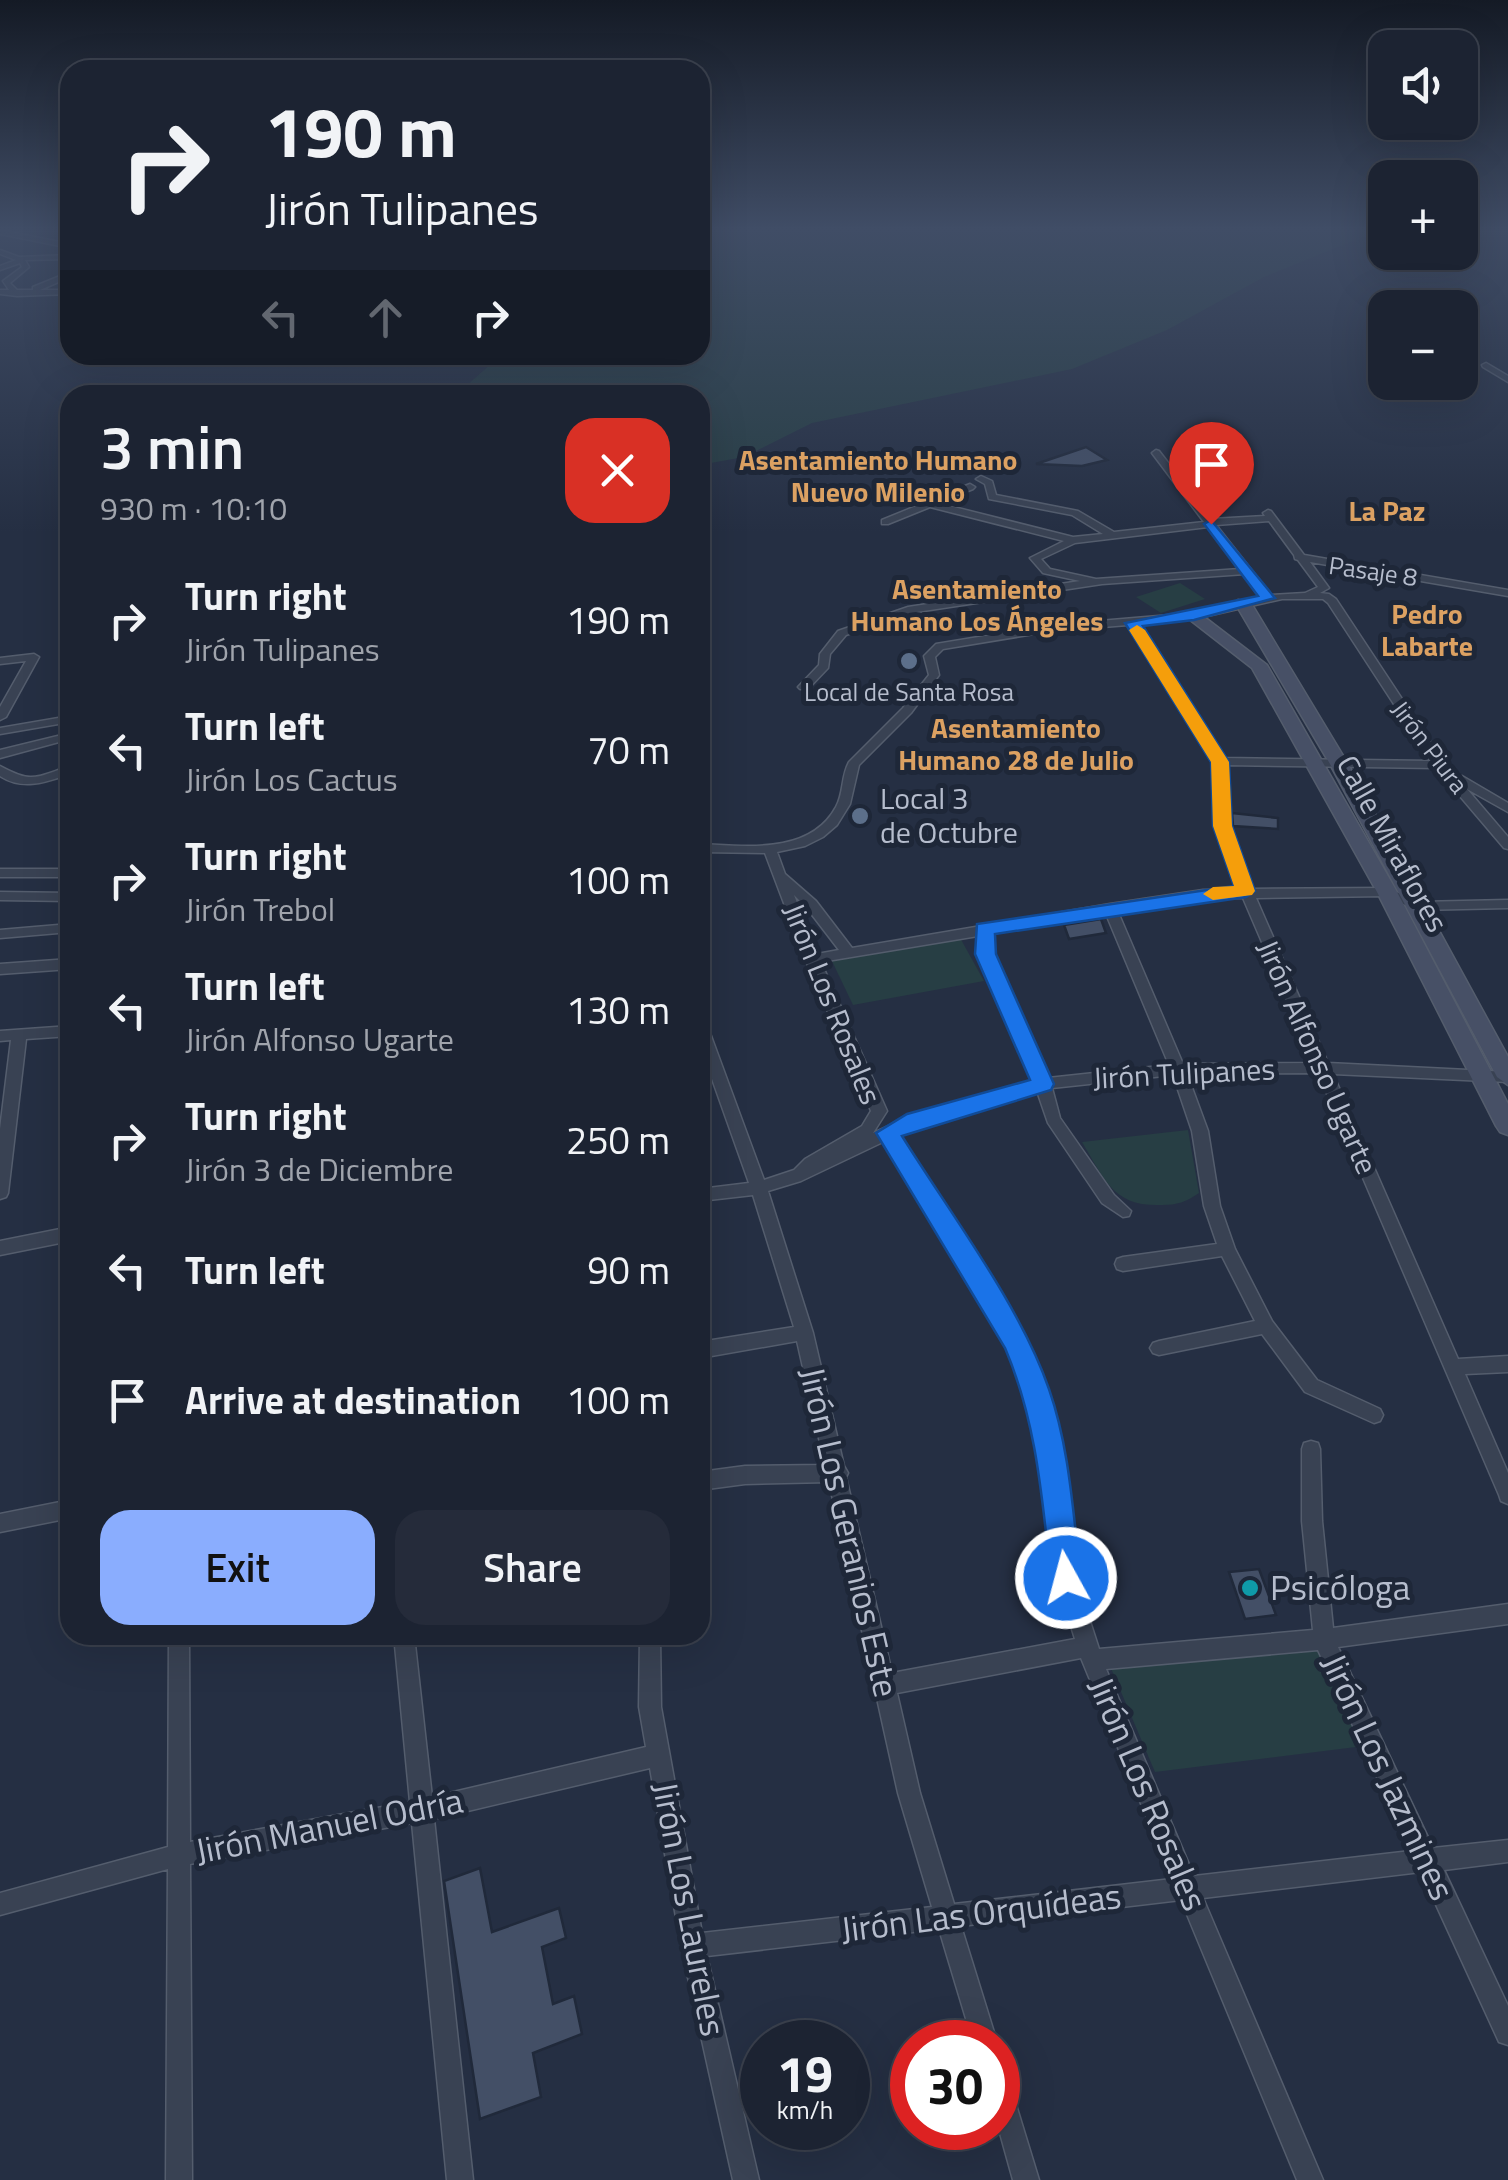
<!DOCTYPE html>
<html lang="en">
<head>
<meta charset="utf-8">
<style>
  body { margin:0; font-family:"Titillium Web",sans-serif; background:#252b3a; color:#f1f3f6; height:100vh; display:flex; flex-direction:column; font-size:38px; white-space:nowrap }
  * { box-sizing:border-box; margin:0 }
  p { font-size:32px; color:#a0a4ac }
  .icon { flex:none; width:55px; height:55px; fill:none; stroke:currentColor; stroke-width:2; stroke-linecap:round; stroke-linejoin:round }
  .map { position:relative; flex:1; overflow:hidden }
  .panel { position:absolute; left:60px; top:385px; width:650px; height:1260px; display:flex; flex-direction:column; background:#1c2332; border-radius:30px; box-shadow:0 10px 40px #0002,0 0 0 2px #3a404d }
  .panel>* { flex:none }
  .banner { position:absolute; left:60px; top:60px; width:650px; height:305px; border-radius:30px; box-shadow:0 10px 40px #0002,0 0 0 2px #3a404d; background:#1c2332; color:#f1f3f6; overflow:hidden }
  .fabs { position:absolute; left:1368px; top:30px; display:grid; gap:20px }
  .fabs a { display:grid; place-items:center; width:110px; height:110px; border-radius:20px; background:#1c2332; box-shadow:0 10px 40px #0002,0 0 0 2px #3a404d; font-size:50px }
  .speed { position:absolute; left:740px; top:2020px; display:flex; gap:20px; font-size:50px; font-weight:700; text-align:center }
  .speed>* { display:grid; place-content:center; width:130px; height:130px; border-radius:50%; background:#1c2332; box-shadow:0 10px 40px #0002,0 0 0 2px #3a404d; line-height:1 }
  .speed small { font-size:25px; font-weight:400 }
  .speed .limit { border:15px solid #d22; background:#fff; color:#111 }
  .pin { position:absolute; display:grid; place-items:center; width:85px; height:85px; color:#fff; margin:-102px -42px; border-radius:50% 50% 50% 0; rotate:-45deg; box-shadow:0 0 10px #0007 }
  .pin .icon { rotate:45deg }
  .me { position:absolute; width:110px; margin:-55px; rotate:353deg; stroke-linejoin:round; filter:drop-shadow(0 0 8px #0008) }
  .turn { display:flex; align-items:center; gap:35px; height:210px; padding:0 40px; font-size:45px }
  .turn .icon { width:130px; height:130px; stroke-width:2.5 }
  .turn b { display:block; font-size:70px; line-height:85px }
  .lanes { display:flex; align-items:center; height:95px; padding:0 40px; background:#0003; justify-content:center; gap:50px; direction:ltr }
  .lanes .off { opacity:.35 }
  .round { display:grid; place-items:center; flex:none; width:105px; height:105px; border-radius:30px; background:#252b3a }
  .head { display:flex; align-items:center; justify-content:space-between; height:170px; padding:0 40px }
  h1 { font-size:60px; font-weight:600; line-height:75px }
  .primary-button { display:flex; gap:20px; margin-top:auto; padding:20px 40px }
  .primary-button a { flex:1; height:115px; border-radius:30px; background:#8aadfe; color:#111; font-size:40px; font-weight:600; line-height:115px; text-align:center }
  .primary-button a+a { background:#252b3a; color:#f1f3f6 }
  ul { padding:0; list-style:none }
  li { display:flex; align-items:center; gap:30px; height:130px; padding:0 40px }
  li div { flex:1 }
  li b { display:block; font-size:38px }
  li em { font-style:normal }
  .map>svg:first-child { display:block }
</style>
</head>
<body>
<div class="map">
<svg width="1508" height="2180" viewBox="0 0 1508 2180">
  <rect width="100%" height="100%" fill="#252f43"/>
  <g fill="#273e44">
    <polygon points="700,227 1385,227 1385,228 1264,277 1167,330 1072,369 812,423 744,457 700,465 700,395 464,395 465,387 501,355 700,355"/>
    <polygon points="1180,583 1205,599 1161,613 1136,597"/>
    <polygon points="959,936 984,981 853,1005 831,959"/>
    <path d="M1188,1130L1199,1193C1186,1202 1177,1205 1162,1205C1113,1207 1105,1180 1082,1142Z"/>
    <polygon points="1319,1647 1364,1746 1155,1772 1110,1666"/>
  </g>
  <g fill="#434f66" stroke="#20293a" stroke-width="2.5">
    <polygon points="1086,447 1107,460 1082,466 1036,464"/>
    <polygon points="1428,642 1439,646 1452,657 1427,659 1406,647"/>
    <polygon points="1232,813 1278,818 1278,829 1233,826"/>
    <polygon points="1101,919 1106,933 1069,939 1064,925"/>
    <polygon points="1259,1569 1276,1615 1245,1619 1229,1572"/>
    <polygon points="480,1868 492,1932 559,1908 566,1938 542,1947 553,2004 574,1996 582,2034 533,2053 541,2097 480,2119 444,1881"/>
  </g>
  <g fill="none" stroke-linecap="round" stroke-linejoin="round">
    <g stroke="#545d6d" stroke-width="3">
      <g id="street">
        <polygon points="0,230 70,244 70,248 0,234"/>
        <polygon points="0,250 19,257 70,255 70,259 25,260 29,267 10,283 17,290 33,290 33,287 70,272 70,277 40,290 70,290 70,294 17,296 0,294 0,290 9,290 3,281 22,267 20,263 0,270 0,266 16,260 0,254"/>
        <polygon points="1486,363 1508,376 1508,382 1483,367 1482,365"/>
        <path d="M1156,450L1159,451L1212,519L1265,516L1263,513L1268,510L1271,511L1304,555L1508,590V596L1310,562L1329,588L1320,593L1329,594L1336,599L1443,761L1456,776H1462L1508,803V812L1467,789L1508,837V849L1504,848L1436,768L1226,765L1229,826L1238,857L1252,889L1387,888L1419,902L1508,900V908L1417,910L1385,896L1256,898L1328,1063L1508,1072V1082L1333,1074L1458,1359L1508,1356V1372L1465,1374L1508,1473V1504L1501,1501L1499,1495L1318,1073L1187,1074L1208,1131L1220,1206L1235,1249L1272,1321L1317,1380L1380,1409L1383,1415L1380,1421L1374,1423L1305,1392L1262,1334L1159,1355L1153,1353L1150,1348L1153,1343L1159,1341L1255,1321L1222,1256L1123,1271L1117,1269L1115,1264L1117,1259L1123,1257L1217,1244L1204,1206L1192,1131L1173,1075L1052,1088L1060,1118L1114,1195L1131,1211L1129,1216L1123,1217L1102,1203L1048,1123L1037,1091L920,1124L897,1135L1022,1338L1044,1386L1058,1433L1076,1578L1099,1649L1313,1630L1302,1521V1449L1304,1443L1311,1441L1318,1443L1320,1449L1322,1521L1333,1628L1508,1604V1624L1338,1647L1433,1848L1508,1840V1862L1444,1870L1508,2006V2045L1499,2042L1421,1872L1203,1898L1323,2180H1297L1181,1900L961,1926L997,2042H973L939,1929L707,1956L759,2180H733L681,1946L650,1768L434,1819L473,2180H447L412,1823L190,1864L192,2180H166L168,1869L0,1915V1893L168,1847L169,1635H189L190,1842L410,1802L394,1635H414L432,1797L646,1747L639,1707L640,1635H660L661,1707L702,1933L932,1907L898,1793L829,1482L745,1484L700,1490V1472L745,1466L825,1465L797,1341L700,1358V1342L794,1327L753,1195L700,1201V1189L749,1183L700,1045V1020L707,1025L764,1180L794,1170L805,1159L862,1126L871,1111L805,959L765,853L700,852V844C746,846 810,855 836,807C844,793 841,776 849,762L903,708L929,675L924,656L936,644L1052,625L1194,613L1262,597L1245,574L1102,584L910,613L846,635L830,654L828,668L808,689H800L798,687L819,665L820,654L838,631L908,607L1080,581L1043,573L1030,558L1064,541L930,507L888,524H882V520L970,484L975,487L973,489L938,503L1073,537L1103,534L1072,515L989,499L985,484L976,479L981,476L992,481L996,495L1078,511L1114,532L1204,522L1152,453ZM1269,521L1294,555L1295,559L1298,560L1318,587L1305,593L1271,595L1216,525ZM1208,527L1240,569L1096,579L1050,569L1041,559L1075,543ZM1282,599H1323L1328,603L1431,761L1224,758L1138,624L1194,619ZM1128,625L1214,761L1217,826L1226,857L1240,889L1203,890L1110,904L852,948L816,901L785,874L777,852L805,846L823,837L837,825L850,804L859,765L911,713L939,675L935,657L943,649L1052,631ZM794,895L806,907L839,950L817,954ZM1203,898H1243L1314,1063L1183,1064L1118,912ZM1106,914L1169,1065L1048,1078L993,954L991,934ZM978,936L979,954L1034,1081L910,1116L873,1133L887,1111L821,962ZM885,1141L1009,1347L1026,1386L1040,1433L1056,1578L1075,1639L892,1673L846,1477L848,1473L844,1466L813,1333L768,1191L801,1181ZM1318,1650L1411,1851L1194,1876L1106,1669ZM1081,1658L1172,1879L954,1904L920,1793L897,1693Z"/>
        <polygon points="34,654 39,657 6,717 0,720 0,707 26,661 0,664 0,658"/>
        <polygon points="70,716 70,722 0,734 0,728"/>
        <polygon points="70,733 70,739 0,758 0,750"/>
        <path d="M0,766C33,784 36,777 70,766V774C46,782 23,791 0,776Z"/>
        <rect x="0" y="869" width="70" height="8"/>
        <polygon points="0,892 70,893 70,901 0,900"/>
        <polygon points="70,924 70,932 0,938 0,930"/>
        <polygon points="70,959 70,969 0,974 0,964"/>
        <polygon points="70,1026 70,1036 26,1039 8,1193 6,1197 0,1199 0,1129 11,1040 0,1041 0,1031"/>
        <polygon points="70,1227 70,1241 0,1255 0,1241"/>
        <polygon points="70,1500 70,1518 0,1532 0,1514"/>
        <polygon points="998,2073 1007,2076 1010,2085 1039,2180 1013,2180 998,2126"/>
      </g>
    </g>
    <g stroke="#545d6d" stroke-width="3">
      <g id="secondary">
        <polygon points="1238,600 1251,603 1348,764 1508,1057 1508,1085 1497,1077 1330,764 1235,603"/>
        <polygon points="1189,613 1199,613 1267,665 1397,892 1508,1104 1508,1135 1500,1132 1496,1126 1377,892 1252,668 1189,619"/>
      </g>
    </g>
    <use href="#street" fill="#394253" fill-rule="evenodd"/>
    <use href="#secondary" fill="#475066" fill-rule="evenodd"/>
  </g>
  <linearGradient id="sky" x2="0" y2="1"><stop stop-color="#141a25"/><stop offset="0.43" stop-color="#404d66"/><stop offset="1" stop-color="#404d66" stop-opacity="0"/></linearGradient>
  <rect width="1508" height="532" fill="url(#sky)"/>
  <path fill="#1a73e8" stroke="#114b97" stroke-width="2.5" d="M1211,520L1275,598L1194,620L1143,626L1229,762L1232,826L1255,891L1246,897L995,934L996,954L1054,1084L1051,1090L902,1136C950,1213 1020,1305 1049,1389C1070,1449 1073,1515 1081,1578L1077,1589L1066,1593L1056,1589L1051,1578C1042,1499 1037,1423 1005,1348L876,1133L907,1114L1030,1080L975,954L977,924L1234,886L1213,826L1211,762L1125,623L1258,596L1204,524Z"/>
  <polygon fill="#f59e0b" points="1137,625 1145,630 1229,762 1232,826 1255,891 1252,895 1213,900 1203,894 1213,887 1234,886 1213,826 1211,762 1129,630"/>
  <g fill="#5c6f8a" stroke="#1e2738" stroke-width="4">
    <circle cx="909" cy="661" r="10"/>
    <circle cx="860" cy="816" r="10"/>
  </g>
  <circle fill="#0f9aa8" stroke="#1e2738" stroke-width="4" cx="1250" cy="1588" r="10"/>
  <g text-anchor="middle" stroke-width="10" stroke-linejoin="round" paint-order="stroke">
    <g font-size="25" fill="#b6bdcd" stroke="#1e2738">
      <text transform="translate(1373 571) rotate(8)" y="9">Pasaje 8</text>
      <text transform="translate(1430 747) rotate(53)" y="9">Jirón Piura</text>
    </g>
    <g font-size="25" fill="#b6bdcd" stroke="#1e2738">
      <text x="909" y="701">Local de Santa Rosa</text>
    </g>
    <g font-size="28" font-weight="bold" fill="#dca162" stroke="#1e2738">
      <text x="878" y="470">Asentamiento Humano<tspan x="878" dy="32">Nuevo Milenio</tspan></text>
      <text x="1387" y="521">La Paz</text>
      <text x="977" y="599">Asentamiento<tspan x="977" dy="32">Humano Los Ángeles</tspan></text>
      <text x="1427" y="624">Pedro<tspan x="1427" dy="32">Labarte</tspan></text>
      <text x="1016" y="738">Asentamiento<tspan x="1016" dy="32">Humano 28 de Julio</tspan></text>
    </g>
    <g font-size="30" fill="#b6bdcd" stroke="#1e2738" text-anchor="start">
      <text x="880" y="809">Local 3<tspan x="880" dy="34">de Octubre</tspan></text>
    </g>
    <g font-size="30" fill="#b6bdcd" stroke="#1e2738">
      <text transform="translate(1392 844) rotate(61)" y="10">Calle Miraflores</text>
      <text transform="translate(832 1004) rotate(68)" y="10">Jirón Los Rosales</text>
      <text transform="translate(1317 1057) rotate(66)" y="10">Jirón Alfonso Ugarte</text>
      <text transform="translate(1184 1074) rotate(-3)" y="10">Jirón Tulipanes</text>
    </g>
    <g font-size="35" fill="#b6bdcd" stroke="#1e2738">
      <text transform="translate(849 1532) rotate(77)" y="12">Jirón Los Geranios Este</text>
      <text transform="translate(1388 1777) rotate(65)" y="12">Jirón Los Jazmines</text>
      <text transform="translate(1148 1794) rotate(67)" y="12">Jirón Los Rosales</text>
      <text transform="translate(329 1826) rotate(-11)" y="12">Jirón Manuel Odría</text>
      <text transform="translate(689 1909) rotate(79)" y="12">Jirón Los Laureles</text>
      <text transform="translate(981 1913) rotate(-7)" y="12">Jirón Las Orquídeas</text>
    </g>
    <g font-size="35" fill="#b6bdcd" stroke="#1e2738" text-anchor="start">
      <text x="1270" y="1600">Psicóloga</text>
    </g>
  </g>
</svg>
<div class="fabs">
<a><svg class="icon" aria-label="sound" viewBox="0 0 24 24"><path d="M4 9h4l5-4v14l-5-4H4zM17 9q2 3 0 6"/></svg></a>
<a>+</a>
<a>−</a>
</div>
<div class="speed"><div>19<small>km/h</small></div><div class="limit">30</div></div>
<div class="pin" style="left:1211px;top:524px;background:#d93025"><svg class="icon" aria-label="arrive" viewBox="0 0 24 24"><path d="M6 21V4h12l-3 4 3 4H6"/></svg></div>
<svg class="me" style="left:1066px;top:1578px" viewBox="-20 -20 40 40"><circle r="17" fill="#1a73e8" stroke="#fff" stroke-width="3"/><path d="M0-11L8 9 0 5-8 9z" fill="#fff"/></svg>
<div class="banner">
<div class="turn"><svg class="icon" aria-label="right" viewBox="0 0 24 24"><path d="M7 20v-9h11M14 6l5 5-5 5"/></svg><div><b>190 m</b>Jirón Tulipanes</div></div>
<div class="lanes"><svg class="icon off" aria-label="left" viewBox="0 0 24 24"><path d="M17 20v-9H6M10 6l-5 5 5 5"/></svg><svg class="icon off" aria-label="ahead" viewBox="0 0 24 24"><path d="M12 20V5M6 11l6-6 6 6"/></svg><svg class="icon" aria-label="right" viewBox="0 0 24 24"><path d="M7 20v-9h11M14 6l5 5-5 5"/></svg></div>
</div>
<section class="panel">
<div class="head"><div><h1>3 min</h1><p>930 m · 10:10</p></div><a class="round" style="background:#d93025;color:#fff"><svg class="icon" aria-label="close" viewBox="0 0 24 24"><path d="M6 6l12 12M18 6L6 18"/></svg></a></div>
<ul>
<li><svg class="icon" aria-label="right" viewBox="0 0 24 24"><path d="M7 20v-9h11M14 6l5 5-5 5"/></svg><div><b>Turn right</b><p>Jirón Tulipanes</p></div><em>190 m</em></li>
<li><svg class="icon" aria-label="left" viewBox="0 0 24 24"><path d="M17 20v-9H6M10 6l-5 5 5 5"/></svg><div><b>Turn left</b><p>Jirón Los Cactus</p></div><em>70 m</em></li>
<li><svg class="icon" aria-label="right" viewBox="0 0 24 24"><path d="M7 20v-9h11M14 6l5 5-5 5"/></svg><div><b>Turn right</b><p>Jirón Trebol</p></div><em>100 m</em></li>
<li><svg class="icon" aria-label="left" viewBox="0 0 24 24"><path d="M17 20v-9H6M10 6l-5 5 5 5"/></svg><div><b>Turn left</b><p>Jirón Alfonso Ugarte</p></div><em>130 m</em></li>
<li><svg class="icon" aria-label="right" viewBox="0 0 24 24"><path d="M7 20v-9h11M14 6l5 5-5 5"/></svg><div><b>Turn right</b><p>Jirón 3 de Diciembre</p></div><em>250 m</em></li>
<li><svg class="icon" aria-label="left" viewBox="0 0 24 24"><path d="M17 20v-9H6M10 6l-5 5 5 5"/></svg><div><b>Turn left</b></div><em>90 m</em></li>
<li><svg class="icon" aria-label="arrive" viewBox="0 0 24 24"><path d="M6 21V4h12l-3 4 3 4H6"/></svg><div><b>Arrive at destination</b></div><em>100 m</em></li>
</ul>
<div class="primary-button"><a>Exit</a><a>Share</a></div>
</section>
</div>
</body>
</html>
